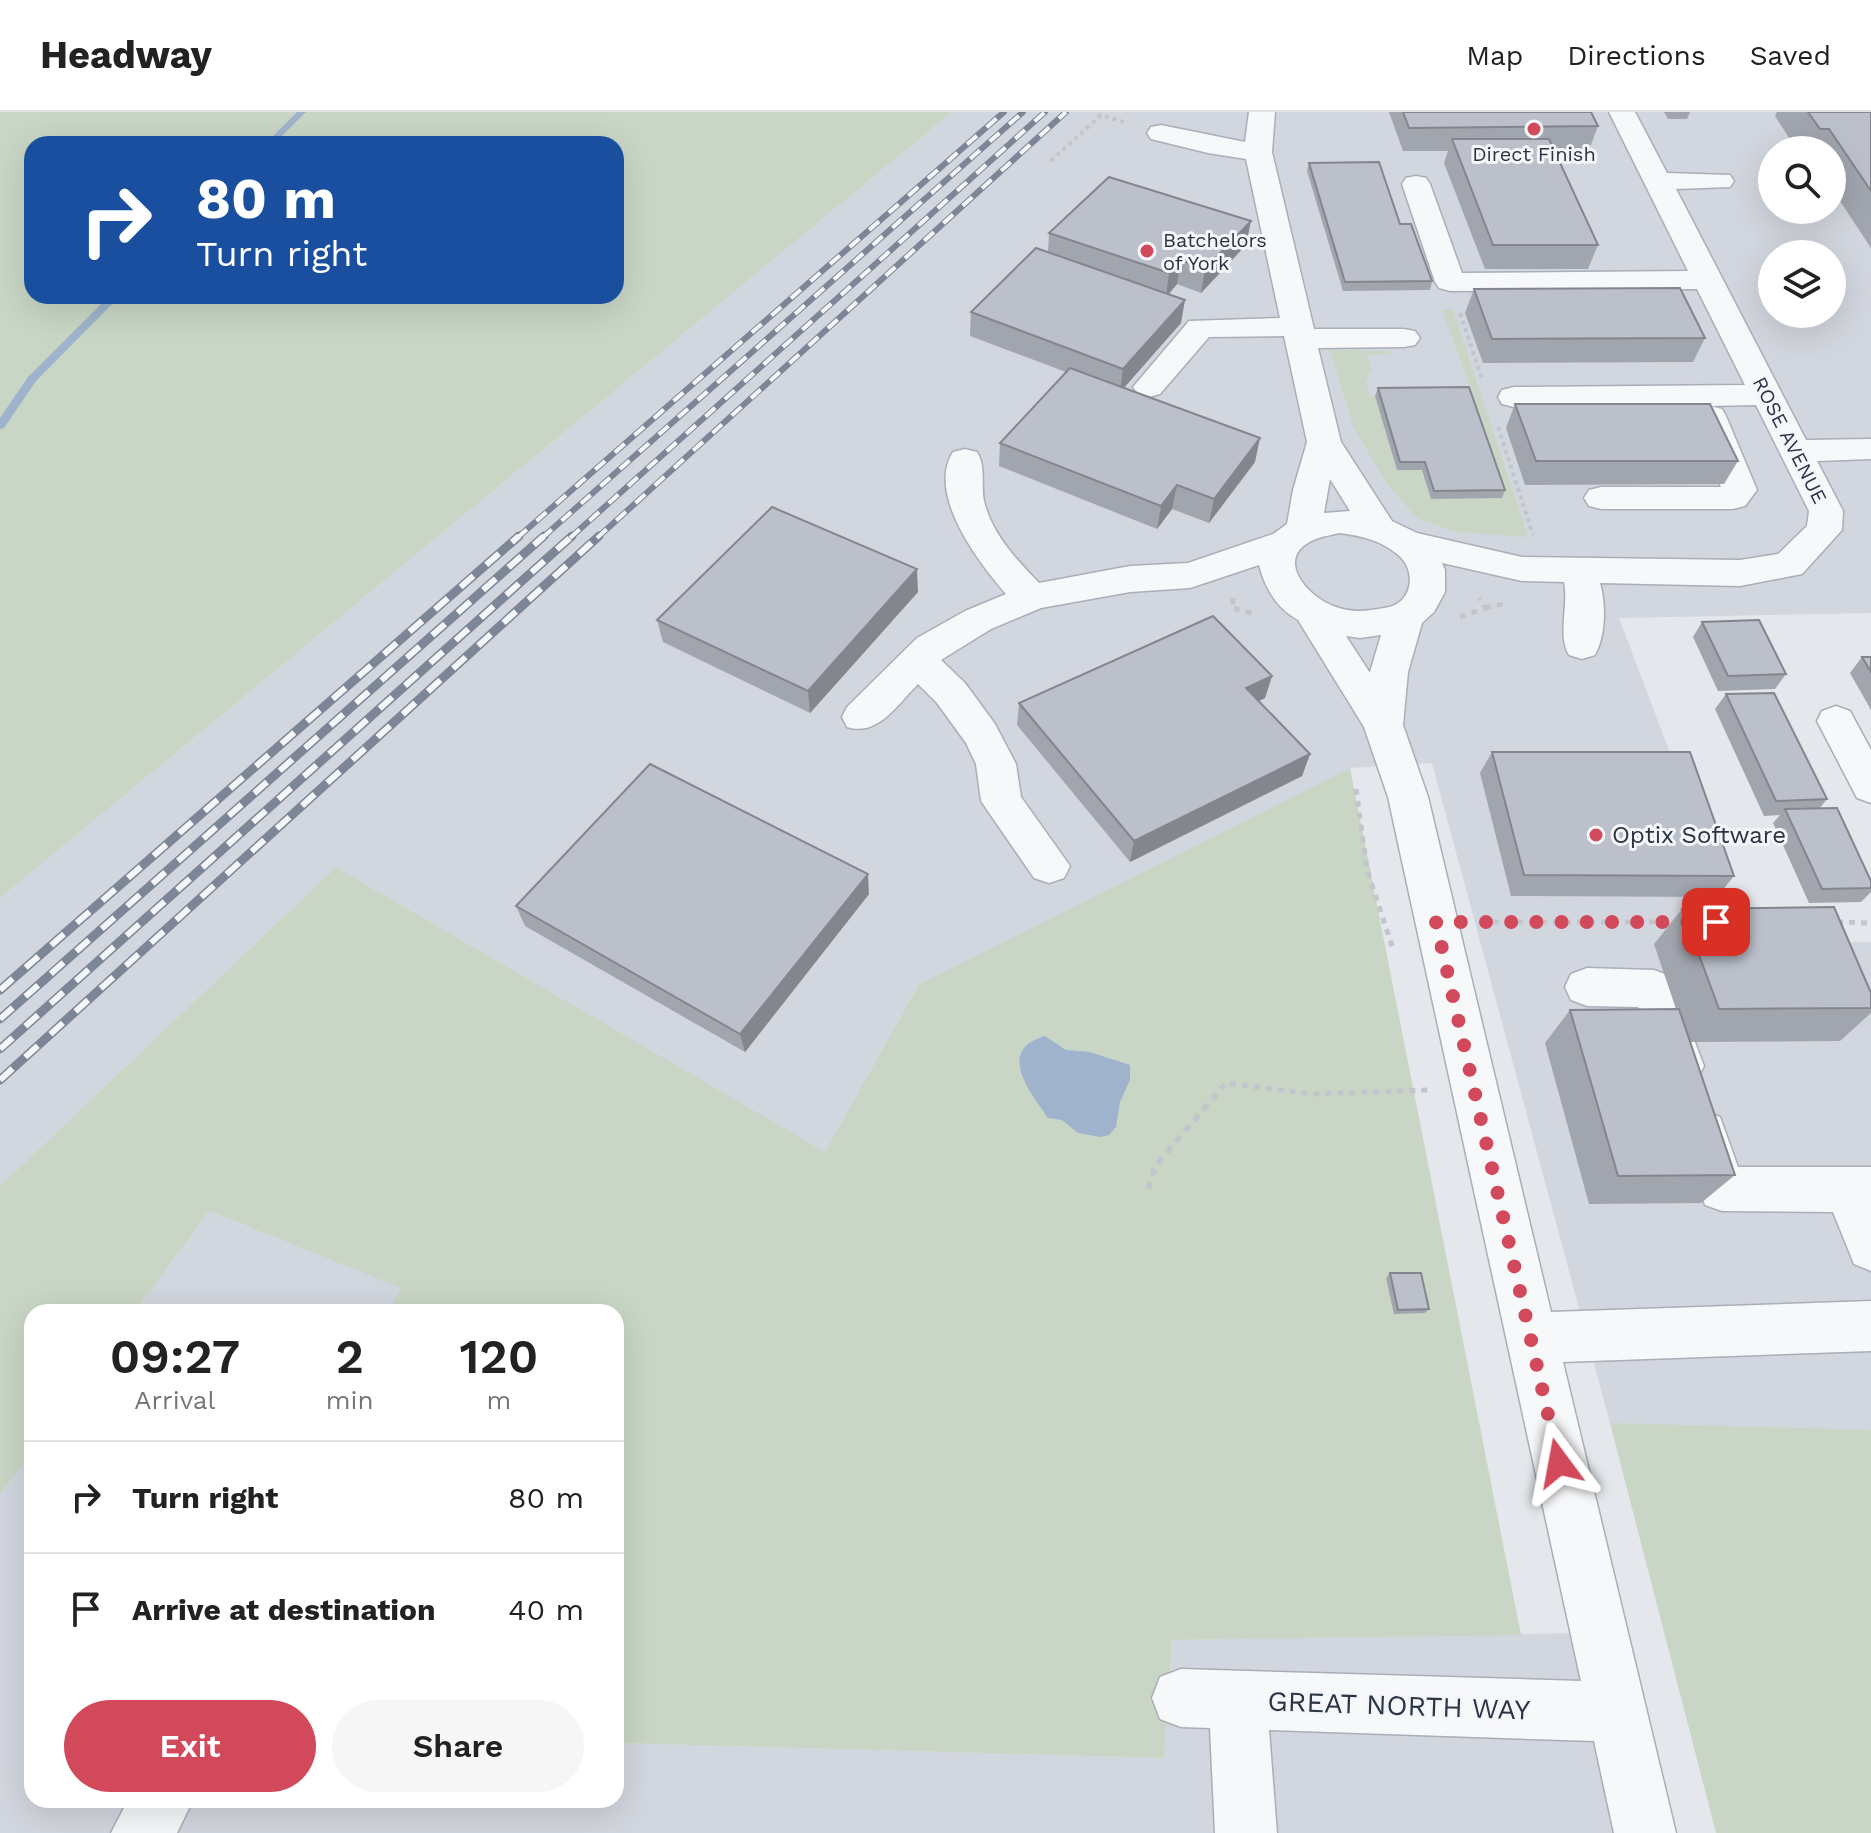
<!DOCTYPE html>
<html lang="en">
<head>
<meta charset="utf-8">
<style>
  body { margin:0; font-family:"Work Sans",sans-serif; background:#f6f6f6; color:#222; height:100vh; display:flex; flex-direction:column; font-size:30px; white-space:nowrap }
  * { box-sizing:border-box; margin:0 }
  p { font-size:26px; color:#767676 }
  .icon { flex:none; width:44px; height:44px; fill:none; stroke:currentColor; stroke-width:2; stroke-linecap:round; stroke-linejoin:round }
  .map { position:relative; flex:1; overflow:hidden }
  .panel { position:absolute; left:24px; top:1192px; width:600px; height:504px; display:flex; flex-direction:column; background:#fff; border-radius:24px; box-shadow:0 8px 32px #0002 }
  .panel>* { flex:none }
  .guide { position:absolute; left:24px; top:24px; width:600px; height:168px; border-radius:24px; box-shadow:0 8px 32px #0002; background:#1a4fa0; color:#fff; overflow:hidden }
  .tools { position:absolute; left:1758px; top:24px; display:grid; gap:16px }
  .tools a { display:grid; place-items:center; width:88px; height:88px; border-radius:50%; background:#fff; box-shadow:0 8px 32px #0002; font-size:40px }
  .pin { position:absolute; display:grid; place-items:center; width:68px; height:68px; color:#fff; margin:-34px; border-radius:16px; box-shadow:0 4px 12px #0006 }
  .me { position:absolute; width:88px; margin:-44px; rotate:347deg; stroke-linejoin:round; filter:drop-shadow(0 0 6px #0008) }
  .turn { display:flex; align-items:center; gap:28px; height:168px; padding:0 40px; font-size:36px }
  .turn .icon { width:104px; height:104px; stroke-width:2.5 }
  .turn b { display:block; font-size:56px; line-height:68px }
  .eta { display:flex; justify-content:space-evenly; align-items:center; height:136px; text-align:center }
  .eta b { font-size:48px; font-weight:600; line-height:56px }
  .cta { display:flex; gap:16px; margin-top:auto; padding:16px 40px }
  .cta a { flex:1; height:92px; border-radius:48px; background:#d1495b; color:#fff; font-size:32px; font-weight:600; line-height:92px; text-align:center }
  .cta a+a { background:#f6f6f6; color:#222 }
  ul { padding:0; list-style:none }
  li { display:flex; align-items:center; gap:24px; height:112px; padding:0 40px; border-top:2px solid #e0e0e0 }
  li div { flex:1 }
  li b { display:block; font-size:30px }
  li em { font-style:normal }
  header { display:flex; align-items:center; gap:48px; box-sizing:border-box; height:112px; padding:0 40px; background:#fff; border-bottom:2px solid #e0e0e0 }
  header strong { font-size:38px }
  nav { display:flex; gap:44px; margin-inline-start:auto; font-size:28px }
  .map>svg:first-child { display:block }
</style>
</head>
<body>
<header>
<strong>Headway</strong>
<nav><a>Map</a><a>Directions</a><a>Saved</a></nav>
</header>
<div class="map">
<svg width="1871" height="1721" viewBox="0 0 1871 1721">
  <rect width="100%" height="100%" fill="#e4e7ec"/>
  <g fill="#d2d6de" fill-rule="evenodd">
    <path d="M952,0H1871V501L1619,506L1742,831L1871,830V1319L1622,1315L1610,1311L1432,651L1350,656L919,872L825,1041L336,755L0,1074V786ZM1772,38H1832V98H1772ZM1772,142H1832V202H1772Z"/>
    <polygon points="209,1099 402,1176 388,1200 135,1200"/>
    <polygon points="32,1340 32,1688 616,1688 616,1631 1164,1646 1172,1528 1583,1521 1629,1721 0,1721 0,1383"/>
  </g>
  <g fill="#c9d6c5" fill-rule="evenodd">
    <path d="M0,0H952L0,786ZM32,32H616V184H32Z"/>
    <polygon points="1453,197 1528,425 1456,420 1417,406 1385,369 1353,314 1330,238 1388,239 1392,243 1367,243 1372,259 1368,259 1370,267 1365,267 1370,284 1375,284 1397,358 1422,358 1473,282 1442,198"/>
    <polygon points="1350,656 1521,1523 1172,1528 1164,1646 616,1631 616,1200 388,1200 401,1176 209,1099 135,1200 32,1200 32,1340 0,1383 0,1074 336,755 825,1040 919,872"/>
    <polygon points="1610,1311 1871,1318 1871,1721 1716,1721"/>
  </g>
  <path fill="#9fb4cc" d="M1045,924L1066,938L1090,940L1130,953V968L1120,990L1116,1015L1109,1023L1100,1025L1078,1021L1062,1008L1048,1006C1031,981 995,938 1045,924Z"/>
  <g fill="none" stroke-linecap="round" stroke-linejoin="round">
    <g fill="#9fb4cc" fill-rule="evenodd">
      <polygon points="297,0 306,0 274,32 265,32"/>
      <polygon points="109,184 120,184 36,269 4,316 0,317 0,306 28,265"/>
    </g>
    <g stroke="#a9aeb7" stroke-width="3">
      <g id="minor">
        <path d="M1249,0H1275L1272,40L1314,217H1404L1415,219L1420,226L1415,233L1404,235L1318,236L1341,330L1392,409L1417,421L1522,445L1740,448L1778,442L1807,414L1809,399L1756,293L1710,294L1722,297L1726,304L1757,378L1745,394L1733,397H1601L1589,394L1584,386L1589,378L1601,375H1721L1694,304L1698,297L1710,294L1514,295L1502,292L1498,285L1502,278L1514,275L1745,273L1697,177L1450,179L1439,176L1435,170L1402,72L1406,66L1416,64L1426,66L1430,72L1462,161L1688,159L1609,0H1635L1667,61L1730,63L1734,69L1730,75L1676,77L1806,328L1871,327V347L1817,349L1843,399L1842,418L1802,462L1740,474L1600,471C1606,492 1606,523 1595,543L1582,547L1569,543C1557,523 1569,493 1564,470L1522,469L1442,451L1445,458V480L1434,500L1422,511L1408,560L1403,613L1428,685L1551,1200L1871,1189V1239L1563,1250L1676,1721H1614L1594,1629L1269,1618L1277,1721H1215L1210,1616L1181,1615L1160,1607L1152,1586L1160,1565L1181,1557L1581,1569L1388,685L1364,615L1298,508C1276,496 1265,476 1259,453L1190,476L1130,480L1041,496L991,517L941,548L965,571L995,612L1016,652L1021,685L1070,754L1064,766L1049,771L1034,766L981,689L976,652L966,631L937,591L918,572C898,592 878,625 847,615L842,605L847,595L917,526L965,499L1006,482C979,451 926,382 953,340L965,337L977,340C986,354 981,373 984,389C992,422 1016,447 1039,471L1130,454L1188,451L1273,422L1287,412L1293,378L1307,330L1284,224L1209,225L1160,282L1149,285L1138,282L1133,275L1189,209L1280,206L1246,47L1208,41L1151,27L1147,21L1151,15L1161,13L1245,30ZM1330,367L1350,399L1324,401ZM1340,421C1361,424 1380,428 1397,442C1418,458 1413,493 1384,496C1368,499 1352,501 1336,495C1306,485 1272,444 1316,427C1323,424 1332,423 1340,421ZM1381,523L1370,560V561L1346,524L1360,526Z"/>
        <polygon points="1836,594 1850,599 1871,638 1871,691 1857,686 1817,609 1822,599"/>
        <polygon points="1587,856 1654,858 1670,864 1704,954 1697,968 1681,974 1665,968 1638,895 1587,894 1571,888 1565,875 1571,862"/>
        <polygon points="1703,999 1720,1005 1738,1055 1871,1055 1871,1159 1854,1152 1833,1100 1722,1099 1705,1093 1679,1020 1686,1005"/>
        <polygon points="128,1688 193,1688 177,1721 111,1721"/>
      </g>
    </g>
    <g stroke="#c2c5cb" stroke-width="4" stroke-dasharray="4 4" stroke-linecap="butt">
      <polyline points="1051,49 1101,3 1127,11"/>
      <polyline points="1460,201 1482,267"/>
      <polyline points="1498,315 1533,423"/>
    </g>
    <g stroke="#c2c5cb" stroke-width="5" stroke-dasharray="6 6" stroke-linecap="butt">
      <polyline points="1233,486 1232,496 1255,502"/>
      <polyline points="1485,496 1503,492"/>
      <polyline points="1460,505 1485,496 1479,486"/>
      <polyline points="1356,677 1367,758 1393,837"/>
      <polyline points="1481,810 1675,810"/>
      <polyline points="1837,810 1871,811"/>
      <polyline points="1213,986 1226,971 1310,982 1428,978"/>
    </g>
    <polyline stroke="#c2c5cb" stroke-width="6" stroke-dasharray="7 7" stroke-linecap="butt" points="1148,1077 1156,1053 1215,984"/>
    <use href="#minor" fill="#f7f8fa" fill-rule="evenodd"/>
    <g stroke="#7d8696" stroke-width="6">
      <g id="rail-far1">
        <polyline points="517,426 1004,0"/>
        <polyline points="542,426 1023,0"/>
        <polyline points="570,426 1045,0"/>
        <polyline points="597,426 1066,0"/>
      </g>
    </g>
    <g stroke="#7d8696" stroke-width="9">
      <g id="rail">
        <polyline points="0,878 519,424"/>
        <polyline points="0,907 544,424"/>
        <polyline points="0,937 572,424"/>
        <polyline points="0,968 599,424"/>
      </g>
    </g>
    <use href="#rail-far1" stroke="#f4f6f9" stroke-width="4" stroke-dasharray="13" stroke-linecap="butt"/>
    <use href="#rail" stroke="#f4f6f9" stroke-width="6" stroke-dasharray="17" stroke-linecap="butt"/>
  </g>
  <g fill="#a1a5ae">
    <polygon points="1389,0 1591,0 1598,14 1589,38 1554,38 1598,133 1588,157 1485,157 1444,51 1448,39 1403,39"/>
    <polygon points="1664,0 1690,0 1687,7 1668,7"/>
    <polygon points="1777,0 1871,0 1871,136 1832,77 1832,38 1797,38 1775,4"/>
    <polygon points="1309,51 1400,112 1432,169 1430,178 1343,179 1307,59"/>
    <polygon points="1049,121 1246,133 1201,181 1177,172 1169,182 1181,211 1124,276 1255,350 1209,411 1172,397 1157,417 999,354 1000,331 1066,260 970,224 971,200 1048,140"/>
    <polygon points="1474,177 1705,226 1693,250 1483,251 1465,201"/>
    <polygon points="1378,276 1505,378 1502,386 1431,387 1422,358 1397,358 1375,284"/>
    <polygon points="1515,292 1738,349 1724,372 1525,373 1506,316"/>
    <polygon points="918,480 810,601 663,530 657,508"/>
    <polygon points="1702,510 1786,562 1775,577 1718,579 1693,525"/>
    <polygon points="1862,545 1871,545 1871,598 1850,561"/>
    <polygon points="1272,564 1265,586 1259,589 1310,642 1302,664 1130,750 1017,613 1019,591"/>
    <polygon points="1726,582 1827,687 1820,696 1871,769 1871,780 1861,790 1809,791 1773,711 1780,703 1764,704 1715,597"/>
    <polygon points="1492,640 1734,764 1717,785 1511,784 1480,661"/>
    <polygon points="869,782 745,940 525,814 516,794"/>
    <polygon points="1682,797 1871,881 1871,901 1840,929 1690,930 1735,1063 1701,1091 1589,1092 1545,931 1570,898 1676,897 1654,832"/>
    <polygon points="1390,1161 1429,1197 1425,1201 1394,1202 1386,1166"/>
  </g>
  <g fill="#83868d">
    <polygon points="1251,109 1246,133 1201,181 1205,157"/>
    <polygon points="1181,148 1177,172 1166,185 1169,161"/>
    <polygon points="1185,188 1181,211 1120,280 1123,257"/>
    <polygon points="1260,326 1255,350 1209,411 1214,387"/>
    <polygon points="1177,373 1172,397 1157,417 1161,394"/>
    <polygon points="917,457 918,480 810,601 808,579"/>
    <polygon points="1272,564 1265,586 1240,598 1246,576"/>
    <polygon points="1310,642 1302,664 1130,750 1134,729"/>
    <polygon points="868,762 869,782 745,940 740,922"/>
  </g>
  <g fill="#bbc0ca" stroke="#83868d" stroke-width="2">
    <polygon points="1403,0 1591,0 1598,14 1409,16"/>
    <polygon points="1808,0 1871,0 1871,79 1829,17 1820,17"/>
    <polygon points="1452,27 1549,27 1598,133 1493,133"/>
    <polygon points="1379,50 1400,112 1411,112 1432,169 1345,170 1309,51"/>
    <polygon points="1109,65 1251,109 1205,157 1181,148 1169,161 1049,121"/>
    <polygon points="1036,136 1185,188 1123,257 971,200"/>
    <polygon points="1680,176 1705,226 1492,227 1474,177"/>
    <polygon points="1070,256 1260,326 1214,387 1177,373 1161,394 1000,331"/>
    <polygon points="1469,275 1505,378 1434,379 1425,350 1400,350 1378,276"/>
    <polygon points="1515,292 1710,292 1738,349 1536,349"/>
    <polygon points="772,395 917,457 808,579 657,508"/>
    <polygon points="1213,504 1272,564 1246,576 1310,642 1134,729 1019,591"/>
    <polygon points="1759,508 1786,562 1728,564 1702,510"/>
    <polygon points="1862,545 1871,545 1871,560"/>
    <polygon points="1774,581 1827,687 1776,689 1726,582"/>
    <polygon points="1492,640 1690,640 1734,764 1524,763"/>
    <polygon points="650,652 868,762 740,922 516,794"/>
    <polygon points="1837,696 1871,769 1871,776 1822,777 1785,697"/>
    <polygon points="1834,795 1871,881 1871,896 1719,897 1682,797"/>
    <polygon points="1679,897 1735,1063 1618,1064 1570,898"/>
    <polygon points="1390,1161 1421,1161 1429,1197 1398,1198"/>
  </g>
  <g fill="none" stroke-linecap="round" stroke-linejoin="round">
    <polyline stroke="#d1495b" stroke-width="14" stroke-dasharray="0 25.2" points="1559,1351 1436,810 1716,810"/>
  </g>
  <g fill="#d1495b" stroke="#f4f6f9" stroke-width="3">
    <circle cx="1534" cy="17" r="8"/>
    <circle cx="1147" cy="139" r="8"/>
    <circle cx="1596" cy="723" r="8"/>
  </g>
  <g text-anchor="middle" stroke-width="6" stroke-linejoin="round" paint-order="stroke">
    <g font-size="20" fill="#2b3445" stroke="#f4f6f9">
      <text x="1534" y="49">Direct Finish</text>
      <text x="1163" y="135" text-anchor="start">Batchelors<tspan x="1163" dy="23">of York</tspan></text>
    </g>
    <g font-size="20" fill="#2b3445" stroke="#f4f6f9">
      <text transform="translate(1790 328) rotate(63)" y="7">ROSE AVENUE</text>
    </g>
    <g font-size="24" fill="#2b3445" stroke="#f4f6f9" text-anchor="start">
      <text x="1612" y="731">Optix Software</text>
    </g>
    <g font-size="28" fill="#2b3445" stroke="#f4f6f9">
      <text transform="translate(1399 1593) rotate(2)" y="10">GREAT NORTH WAY</text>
    </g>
  </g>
</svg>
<div class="tools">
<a><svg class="icon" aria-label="search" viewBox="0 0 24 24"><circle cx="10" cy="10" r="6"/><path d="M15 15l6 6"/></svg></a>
<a><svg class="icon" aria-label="layers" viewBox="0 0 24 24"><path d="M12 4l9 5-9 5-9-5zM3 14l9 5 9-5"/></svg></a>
</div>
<div class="pin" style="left:1716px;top:810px;background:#d93025"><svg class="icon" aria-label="arrive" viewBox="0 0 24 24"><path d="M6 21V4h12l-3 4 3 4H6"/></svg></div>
<svg class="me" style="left:1559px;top:1351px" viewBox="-20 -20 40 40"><path d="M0-17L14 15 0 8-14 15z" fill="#d1495b" stroke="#fff" stroke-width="4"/></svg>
<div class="guide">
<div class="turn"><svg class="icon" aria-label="right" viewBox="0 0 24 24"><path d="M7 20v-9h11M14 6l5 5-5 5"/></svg><div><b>80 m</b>Turn right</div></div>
</div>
<section class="panel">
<div class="eta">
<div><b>09:27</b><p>Arrival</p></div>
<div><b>2</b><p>min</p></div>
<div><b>120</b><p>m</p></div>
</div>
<ul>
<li><svg class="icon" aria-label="right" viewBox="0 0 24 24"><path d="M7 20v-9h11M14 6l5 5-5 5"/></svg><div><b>Turn right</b></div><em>80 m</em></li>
<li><svg class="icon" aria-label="arrive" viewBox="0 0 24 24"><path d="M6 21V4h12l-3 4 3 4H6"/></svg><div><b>Arrive at destination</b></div><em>40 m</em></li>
</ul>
<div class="cta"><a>Exit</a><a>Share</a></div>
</section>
</div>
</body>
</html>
